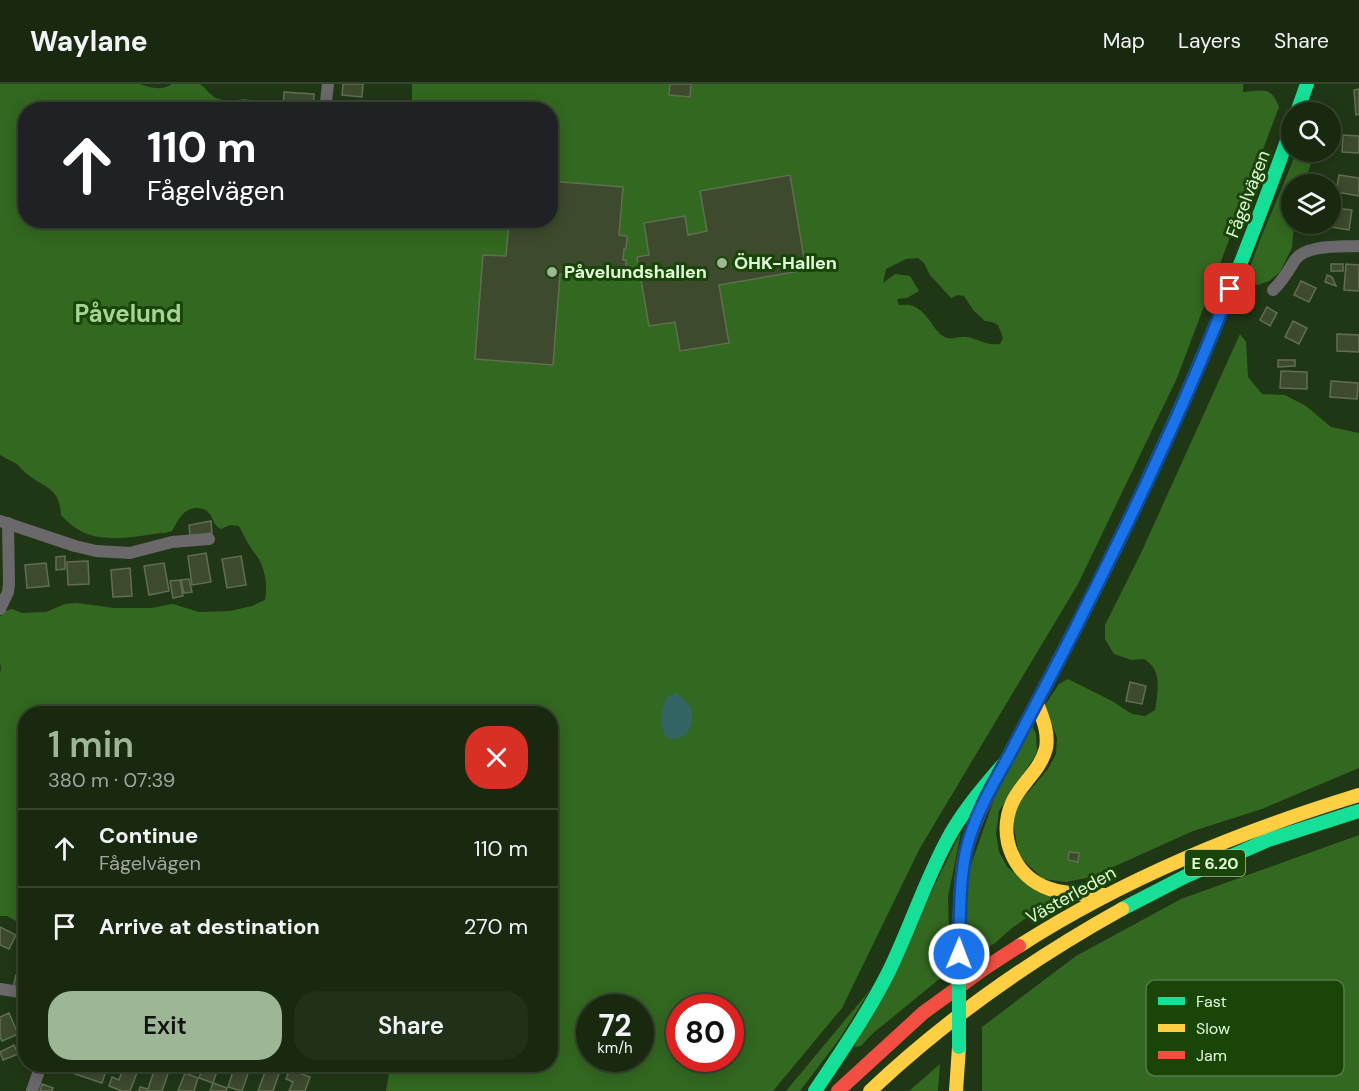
<!DOCTYPE html>
<html lang="en">
<head>
<meta charset="utf-8">
<style>
  body { margin:0; font-family:"DM Sans",sans-serif; background:#213119; color:#f1f3f6; height:100vh; display:flex; flex-direction:column; font-size:22px; white-space:nowrap }
  * { box-sizing:border-box; margin:0 }
  p { font-size:20px; color:#9fa69f }
  .icon { flex:none; width:33px; height:33px; fill:none; stroke:currentColor; stroke-width:2; stroke-linecap:round; stroke-linejoin:round }
  .map { position:relative; flex:1; overflow:hidden }
  .drawer { position:absolute; left:18px; top:622px; width:540px; height:366px; display:flex; flex-direction:column; background:#182910; border-radius:24px; box-shadow:0 3px 15px #0003,0 0 0 2px #364530 }
  .drawer>* { flex:none }
  .guide { position:absolute; left:18px; top:18px; width:540px; height:126px; border-radius:24px; box-shadow:0 3px 15px #0003,0 0 0 2px #364530; background:#202124; color:#fff; overflow:hidden }
  .controls { position:absolute; left:1281px; top:18px; display:grid; gap:12px }
  .controls a { display:grid; place-items:center; width:60px; height:60px; border-radius:50%; background:#182910; box-shadow:0 3px 15px #0003,0 0 0 2px #364530; font-size:30px }
  .speed { position:absolute; left:576px; top:910px; display:flex; gap:12px; font-size:30px; font-weight:700; text-align:center }
  .speed>* { display:grid; place-content:center; width:78px; height:78px; border-radius:50%; background:#182910; box-shadow:0 3px 15px #0003,0 0 0 2px #364530; line-height:1 }
  .speed small { font-size:15px; font-weight:400 }
  .speed .limit { border:9px solid #d22; background:#fff; color:#111 }
  .pin { position:absolute; display:grid; place-items:center; width:51px; height:51px; color:#fff; margin:-26px; border-radius:12px; box-shadow:0 3px 9px #0006 }
  .me { position:absolute; width:66px; margin:-33px; rotate:1deg; stroke-linejoin:round; filter:drop-shadow(0 0 4px #0008) }
  .turn { display:flex; align-items:center; gap:21px; height:126px; padding:0 30px; font-size:27px }
  .turn .icon { width:78px; height:78px; stroke-width:2.5 }
  .turn b { display:block; font-size:42px; line-height:51px }
  .round { display:grid; place-items:center; flex:none; width:63px; height:63px; border-radius:24px; background:#213119 }
  .summary { display:flex; align-items:center; justify-content:space-between; height:102px; padding:0 30px }
  h1 { font-size:36px; font-weight:600; line-height:45px; color:#9db695 }
  .primary-button { display:flex; gap:12px; margin-top:auto; padding:12px 30px }
  .primary-button a { flex:1; height:69px; border-radius:24px; background:#9db695; color:#111; font-size:24px; font-weight:600; line-height:69px; text-align:center }
  .primary-button a+a { background:#213119; color:#f1f3f6 }
  ul { padding:0; list-style:none }
  li { display:flex; align-items:center; gap:18px; height:78px; padding:0 30px; border-top:2px solid #364530 }
  li div { flex:1 }
  li b { display:block; font-size:22px }
  li em { font-style:normal }
  header { display:flex; align-items:center; gap:36px; box-sizing:border-box; height:84px; padding:0 30px; background:#182910; border-bottom:2px solid #364530 }
  header strong { font-size:28px }
  nav { display:flex; gap:33px; margin-inline-start:auto; font-size:21px }
  .map>svg:first-child { display:block }
</style>
</head>
<body>
<header>
<strong>Waylane</strong>
<nav><a>Map</a><a>Layers</a><a>Share</a></nav>
</header>
<div class="map">
<svg width="1359" height="1007" viewBox="0 0 1359 1007">
  <rect width="100%" height="100%" fill="#203716"/>
  <g fill="#336820" fill-rule="evenodd">
    <path d="M0,0H140C150,4 162,7 172,0H200C207,5 211,13 219,15C228,18 236,16 244,15C253,15 264,21 272,25L26,26V136H378L388,141L395,136H550V26L412,25V0H1243V8C1262,7 1271,1 1279,23L1177,294L1078,500L920,764L842,924L773,1007H386L389,989L393,981H550V630H26L25,842L7,832H0V590L1,583L0,579V533L5,527L12,525L22,529L46,528L65,520L77,519L114,524H151L173,520L199,528L230,527L252,522L265,516C268,502 265,484 257,472C255,469 252,467 251,464C246,457 243,449 239,442L230,441L221,445C213,441 214,435 209,429C206,425 201,424 196,424C183,425 178,436 172,447L165,449C156,449 149,451 141,452C109,456 84,457 61,431C60,403 44,404 27,390C23,387 20,383 17,380C11,377 5,374 0,371ZM918,174L924,179L930,191L951,214L958,211L964,212L974,227L985,237L992,238L998,241L1003,254L1000,260C987,262 979,255 967,253C957,251 951,259 940,250C931,241 926,227 913,222C910,220 903,221 899,221L897,215L907,214L919,207L910,192L895,190L883,199L886,185L906,175ZM590,924H640V975H590ZM680,924H730V975H680Z"/>
    <path d="M1296,68H1314L1305,100H1292V140H1294L1292,164L1280,188L1269,197L1258,201L1250,200L1247,193C1260,150 1281,110 1296,68Z"/>
    <path d="M1240,250L1246,258L1248,293L1262,310L1285,311L1306,322L1331,343L1359,349V684L1262,725L1193,747L1091,793L1066,798L1043,795L1019,772L1013,738L1018,720L1048,685L1056,670L1057,654L1045,621L1059,600L1068,595L1112,617L1132,630L1145,632L1155,626C1157,614 1161,592 1152,582C1150,579 1147,577 1144,575L1132,576L1114,570L1105,555V541L1141,469Z"/>
    <polygon points="1032,642 1036,650 1037,669 999,727 996,749 999,768 1008,784 1055,813 1047,824 1033,829 1012,844 995,859 966,879 968,789 996,710"/>
    <polygon points="961,748 948,813 949,849 948,888 872,950 861,962 854,963"/>
    <polygon points="1359,751 1359,1007 982,1007 982,943 1076,872 1181,815"/>
    <polygon points="870,906 840,954 800,1007 786,1007"/>
    <polygon points="940,980 938,1007 909,1007"/>
  </g>
  <path fill="#326564" d="M676,609C681,613 688,618 691,624C695,632 691,647 683,652C680,654 676,654 673,655L665,652C660,638 660,627 667,613Z"/>
  <g fill="#3d4a2d" stroke="#616f51" stroke-width="1.5">
    <polygon points="343,0 363,0 362,13 342,11"/>
    <polygon points="670,0 691,0 690,13 669,11"/>
    <polygon points="1359,5 1359,30 1356,31 1354,6"/>
    <polygon points="284,8 314,10 313,26 283,25"/>
    <polygon points="1343,51 1359,52 1359,69 1342,68"/>
    <polygon points="790,91 806,186 719,201 729,259 680,267 675,238 649,242 637,173 649,171 644,139 685,132 688,151 707,147 700,107"/>
    <polygon points="1339,91 1359,94 1359,112 1336,108"/>
    <polygon points="550,97 623,103 619,151 627,152 626,165 624,165 623,176 626,176 626,185 622,185 621,195 560,190 553,281 475,275 483,171 506,172 509,136 550,136"/>
    <polygon points="1333,124 1352,126 1349,146 1330,143"/>
    <rect x="1331" y="180" width="12" height="7"/>
    <polygon points="1346,180 1359,181 1359,207 1344,206"/>
    <polygon points="1327,191 1332,193 1336,202 1325,198"/>
    <polygon points="1301,197 1316,204 1309,218 1294,211"/>
    <polygon points="1267,223 1277,229 1270,242 1260,236"/>
    <polygon points="1293,237 1307,244 1299,260 1285,253"/>
    <polygon points="1337,250 1359,251 1359,268 1337,267"/>
    <polygon points="1278,276 1295,276 1295,282 1278,283"/>
    <polygon points="1281,287 1307,288 1307,305 1280,304"/>
    <polygon points="1331,297 1358,299 1357,315 1330,313"/>
    <polygon points="211,437 212,449 190,452 189,441"/>
    <polygon points="206,469 211,498 192,501 188,472"/>
    <polygon points="65,472 65,485 56,486 56,473"/>
    <polygon points="241,472 246,501 227,504 222,475"/>
    <polygon points="88,477 89,500 68,501 67,478"/>
    <polygon points="46,479 49,502 27,504 25,481"/>
    <polygon points="164,479 169,507 149,511 144,482"/>
    <polygon points="130,484 132,512 113,513 111,486"/>
    <polygon points="189,495 192,508 184,509 181,496"/>
    <polygon points="180,496 183,512 173,514 170,497"/>
    <polygon points="1130,598 1146,602 1142,620 1126,617"/>
    <polygon points="1069,768 1079,769 1078,778 1068,776"/>
    <polygon points="0,843 16,851 9,865 0,861"/>
    <polygon points="16,891 25,893 23,906 13,904"/>
    <polygon points="9,929 18,950 2,957 0,953 0,933"/>
    <polygon points="14,961 18,970 3,976 0,968"/>
    <polygon points="78,981 82,981 91,984 92,981 108,981 102,999 75,990"/>
    <polygon points="124,981 140,981 130,1007 122,1007 109,1002 112,993 119,996"/>
    <polygon points="156,981 162,981 170,984 162,1007 139,1007 140,1003 148,1005"/>
    <polygon points="173,981 187,981 185,988 172,984"/>
    <polygon points="204,981 219,981 213,999 199,994"/>
    <polygon points="235,981 251,981 242,1007 228,1003"/>
    <polygon points="260,981 276,981 310,993 305,1007 289,1007 293,998 286,995 288,990 280,987 273,1007 258,1007 265,988 258,985"/>
    <polygon points="185,989 198,994 194,1007 178,1007"/>
    <polygon points="213,999 227,1004 226,1007 210,1007"/>
    <polygon points="42,1000 53,1004 52,1007 40,1007"/>
  </g>
  <g fill="none" stroke-linecap="round" stroke-linejoin="round">
    <g stroke="#6b686c" stroke-width="12">
      <polyline points="325,26 328,0"/>
      <path d="M1273,206C1283,197 1288,187 1295,176C1306,160 1342,163 1359,162"/>
      <polyline points="0,437 75,462 96,467 130,469 172,458 209,455"/>
      <polyline points="0,525 8,508 9,500 8,439"/>
      <polyline points="0,905 26,909"/>
      <polyline points="32,1007 41,981"/>
    </g>
    <g stroke="#16e098" stroke-width="14">
      <polyline points="1297,28 1307,0"/>
      <path d="M1006,677C1057,580 1108,484 1153,384C1205,273 1250,159 1292,43"/>
      <polyline points="1122,825 1186,792 1268,756 1359,727"/>
      <path d="M815,1007C841,968 868,929 889,887C911,842 926,793 951,749C966,723 986,700 1006,677"/>
    </g>
    <g stroke="#ffcf43" stroke-width="14">
      <path d="M1037,619C1042,633 1049,648 1046,664C1041,686 1021,699 1012,719C997,753 1014,793 1050,805C1067,811 1087,810 1105,811"/>
      <path d="M1019,862C1125,794 1239,748 1359,711"/>
      <path d="M870,1007C945,936 1032,875 1122,825"/>
      <polyline points="956,1007 959,963"/>
    </g>
    <g stroke="#f24e42" stroke-width="14">
      <path d="M959,870C960,841 959,811 963,781C967,757 977,733 988,711"/>
      <polyline points="838,1007 923,929 985,884 1019,862"/>
    </g>
    <polyline stroke="#16e098" stroke-width="14" points="959,870 959,963"/>
  </g>
  <g fill="none" stroke-linecap="round" stroke-linejoin="round">
    <g stroke="#114b97" stroke-width="15">
      <path id="route" d="M959,870C960,836 959,801 966,767C974,731 994,699 1011,668C1035,621 1061,574 1084,527C1137,422 1188,315 1230,205"/>
    </g>
    <use href="#route" stroke="#1a73e8" stroke-width="10"/>
  </g>
  <g fill="#9db695" stroke="#1a4508" stroke-width="2">
    <circle cx="722" cy="179" r="6"/>
    <circle cx="552" cy="188" r="6"/>
  </g>
  <g text-anchor="middle" stroke-width="6" stroke-linejoin="round" paint-order="stroke">
    <rect fill="#1a4508" stroke="#a5c49b" stroke-width="1.5" x="1185" y="766" width="60" height="26" rx="4.5"/>
    <g font-size="16" font-weight="bold" fill="#e1fada">
      <text x="1215" y="785">E 6.20</text>
    </g>
    <g font-size="18" fill="#e1fada" stroke="#1a4508">
      <text transform="translate(1248 110) rotate(-69)" y="6">Fågelvägen</text>
      <text transform="translate(1071 811) rotate(-29)" y="6">Västerleden</text>
    </g>
    <g font-size="18" font-weight="bold" fill="#e1fada" stroke="#1a4508" text-anchor="start">
      <text x="734" y="185">ÖHK-Hallen</text>
      <text x="564" y="194">Påvelundshallen</text>
    </g>
    <g font-size="24" font-weight="bold" fill="#a4d596" stroke="#1a4508">
      <text x="128" y="238">Påvelund</text>
    </g>
  </g>
  <rect x="1146" y="896" width="198" height="96" rx="9" fill="#1a4508" stroke="#567b47" stroke-width="1.5"/>
  <rect x="1158" y="913" width="27" height="8" fill="#16e098"/>
  <rect x="1158" y="940" width="27" height="8" fill="#ffcf43"/>
  <rect x="1158" y="967" width="27" height="8" fill="#f24e42"/>
  <g font-size="16" fill="#e1fada">
    <text x="1196" y="923">Fast</text>
    <text x="1196" y="950">Slow</text>
    <text x="1196" y="977">Jam</text>
  </g>
</svg>
<div class="controls">
<a><svg class="icon" aria-label="search" viewBox="0 0 24 24"><circle cx="10" cy="10" r="6"/><path d="M15 15l6 6"/></svg></a>
<a><svg class="icon" aria-label="layers" viewBox="0 0 24 24"><path d="M12 4l9 5-9 5-9-5zM3 14l9 5 9-5"/></svg></a>
</div>
<div class="speed"><div>72<small>km/h</small></div><div class="limit">80</div></div>
<div class="pin" style="left:1230px;top:205px;background:#d93025"><svg class="icon" aria-label="arrive" viewBox="0 0 24 24"><path d="M6 21V4h12l-3 4 3 4H6"/></svg></div>
<svg class="me" style="left:959px;top:870px" viewBox="-20 -20 40 40"><circle r="17" fill="#1a73e8" stroke="#fff" stroke-width="3"/><path d="M0-11L8 9 0 5-8 9z" fill="#fff"/></svg>
<div class="guide">
<div class="turn"><svg class="icon" aria-label="ahead" viewBox="0 0 24 24"><path d="M12 20V5M6 11l6-6 6 6"/></svg><div><b>110 m</b>Fågelvägen</div></div>
</div>
<section class="drawer">
<div class="summary"><div><h1>1 min</h1><p>380 m · 07:39</p></div><a class="round" style="background:#d93025;color:#fff"><svg class="icon" aria-label="close" viewBox="0 0 24 24"><path d="M6 6l12 12M18 6L6 18"/></svg></a></div>
<ul>
<li><svg class="icon" aria-label="ahead" viewBox="0 0 24 24"><path d="M12 20V5M6 11l6-6 6 6"/></svg><div><b>Continue</b><p>Fågelvägen</p></div><em>110 m</em></li>
<li><svg class="icon" aria-label="arrive" viewBox="0 0 24 24"><path d="M6 21V4h12l-3 4 3 4H6"/></svg><div><b>Arrive at destination</b></div><em>270 m</em></li>
</ul>
<div class="primary-button"><a>Exit</a><a>Share</a></div>
</section>
</div>
</body>
</html>
